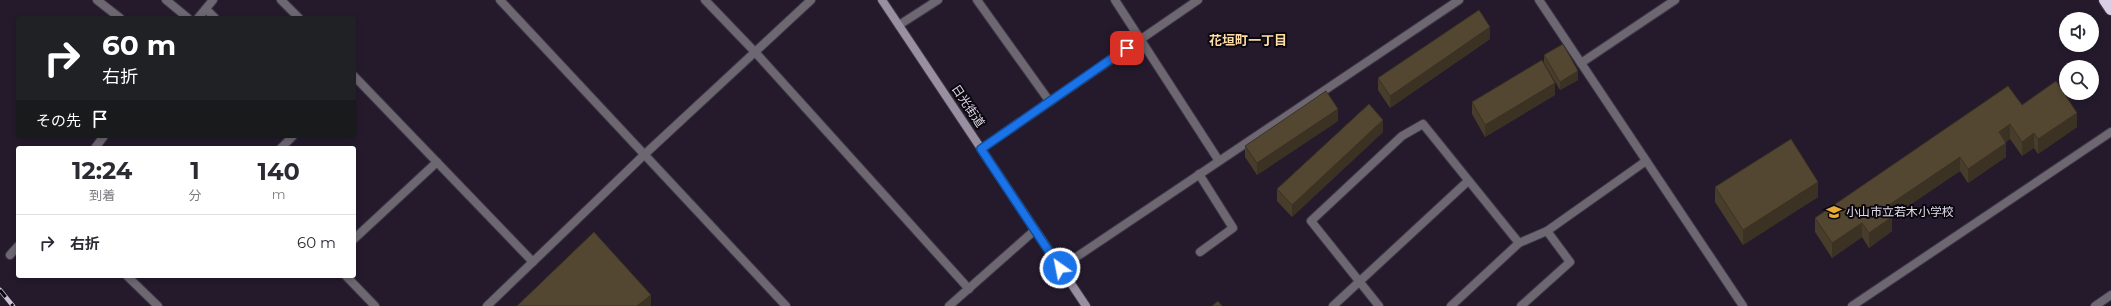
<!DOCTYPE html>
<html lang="ja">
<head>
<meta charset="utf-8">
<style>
  body { margin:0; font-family:Montserrat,"Noto Sans JP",sans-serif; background:#f2f2f3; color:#2b2b33; height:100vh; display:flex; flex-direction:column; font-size:15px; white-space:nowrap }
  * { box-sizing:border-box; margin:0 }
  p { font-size:13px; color:#7c7c81 }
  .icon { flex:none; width:22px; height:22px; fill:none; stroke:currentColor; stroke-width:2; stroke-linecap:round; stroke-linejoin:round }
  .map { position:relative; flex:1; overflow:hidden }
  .side { position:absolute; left:16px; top:146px; width:340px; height:132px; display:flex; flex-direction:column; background:#fff; border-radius:4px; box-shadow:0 2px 6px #0003 }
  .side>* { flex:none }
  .hud { position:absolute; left:16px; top:16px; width:340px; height:122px; border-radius:4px; box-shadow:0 2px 6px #0003; background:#202124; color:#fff; overflow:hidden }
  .tools { position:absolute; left:2059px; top:12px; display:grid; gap:8px }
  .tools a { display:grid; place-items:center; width:40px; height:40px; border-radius:50%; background:#fff; box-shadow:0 2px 6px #0003; font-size:20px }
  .pin { position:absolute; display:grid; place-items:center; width:34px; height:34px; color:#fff; margin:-17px; border-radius:8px; box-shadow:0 2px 6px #0006 }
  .me { position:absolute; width:44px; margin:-22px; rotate:327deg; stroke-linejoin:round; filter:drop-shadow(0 0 3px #0008) }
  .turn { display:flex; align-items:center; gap:14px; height:84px; padding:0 20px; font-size:18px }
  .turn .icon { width:52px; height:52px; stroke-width:2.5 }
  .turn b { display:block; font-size:28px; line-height:34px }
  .then { display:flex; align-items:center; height:38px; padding:0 20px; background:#0003; gap:8px; font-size:15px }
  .eta { display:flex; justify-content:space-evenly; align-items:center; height:68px; text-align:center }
  .eta b { font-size:24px; font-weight:700; line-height:28px }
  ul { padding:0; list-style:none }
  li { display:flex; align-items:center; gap:12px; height:56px; padding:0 20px; border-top:1px solid #e1e1e2 }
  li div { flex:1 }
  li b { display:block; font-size:15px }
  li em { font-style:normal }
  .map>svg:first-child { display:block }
</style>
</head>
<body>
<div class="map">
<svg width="2111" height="306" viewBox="0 0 2111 306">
  <rect width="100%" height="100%" fill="#241a2c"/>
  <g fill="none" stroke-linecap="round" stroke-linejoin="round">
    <g stroke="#3e3546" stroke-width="10">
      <g id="street">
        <polyline points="97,0 120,18"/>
        <polyline points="166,0 188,18"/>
        <polyline points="281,0 299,18"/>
        <polyline points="500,0 786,306"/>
        <polyline points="705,0 755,52 969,289"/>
        <polyline points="977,0 1050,102"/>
        <polyline points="1115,0 1219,161"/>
        <polyline points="1539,0 1743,306"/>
        <polyline points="206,9 215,18"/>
        <polyline points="198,18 213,0"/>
        <polyline points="899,25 938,0"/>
        <polyline points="1581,63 1675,0"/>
        <polyline points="354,76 533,262"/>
        <polyline points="95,148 104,136"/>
        <polyline points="281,148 293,136"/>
        <polyline points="981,149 1198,0"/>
        <polyline points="1199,174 1233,228 1200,252"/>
        <polyline points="354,239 437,162"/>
        <polyline points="10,255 18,246"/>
        <polyline points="1060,268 1459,0"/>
        <polyline points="127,276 158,306"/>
        <polyline points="346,276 375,306"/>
        <polyline points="487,306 645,154 811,0"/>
        <polyline points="949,306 1035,230"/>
        <polyline points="1333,306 1468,181"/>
        <polyline points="1379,306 1311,221 1402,136 1423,124 1519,243"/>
        <polyline points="1451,306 1519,243 1547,231"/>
        <polyline points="1521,306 1570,262 1547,231 1646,161"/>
        <polyline points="1852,306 2111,132"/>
        <polyline points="2095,306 2111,295"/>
      </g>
    </g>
    <g stroke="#3e3546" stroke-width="10">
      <polyline id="secondary" points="882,0 1086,306"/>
    </g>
    <g stroke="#3e3546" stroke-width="14">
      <polyline id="highway" points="2105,0 2111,9"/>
    </g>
    <use href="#street" stroke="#6c6771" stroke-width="8"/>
    <use href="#secondary" stroke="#9890a1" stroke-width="8"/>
    <use href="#highway" stroke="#dacee7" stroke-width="12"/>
    <g stroke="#cbc4d2" stroke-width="4.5">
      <polyline id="rail" points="0,290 13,306"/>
    </g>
    <use href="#rail" stroke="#0b070f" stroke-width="3" stroke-dasharray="9" stroke-linecap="butt"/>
  </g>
  <g fill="#483d2b">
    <polygon points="1490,39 1390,108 1378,90 1378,78"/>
    <polygon points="1544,55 1578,80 1560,90 1544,63"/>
    <polygon points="1555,95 1485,137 1472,114 1472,102"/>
    <polygon points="2022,105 2077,127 2038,154 2034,148 2022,156 2010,139 2006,142 2006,157 1968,183 1960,171 1892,217 1892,231 1869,248 1862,237 1832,258 1815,232 1815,218"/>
    <polygon points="1338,121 1257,175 1245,157 1245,146"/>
    <polygon points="1383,132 1292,217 1277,201 1277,189"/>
    <polygon points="1715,187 1818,197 1743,245 1715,202"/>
  </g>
  <g fill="#3b3223">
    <polygon points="1490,27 1490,39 1390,108 1390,96"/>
    <polygon points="1578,71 1578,80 1560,90 1560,82"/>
    <polygon points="1555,83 1555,95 1485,137 1485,125"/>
    <polygon points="1338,109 1338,121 1257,175 1257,163"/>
    <polygon points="2077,113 2077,127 2038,154 2038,139"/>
    <polygon points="1383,120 1383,132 1292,217 1292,205"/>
    <polygon points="2010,124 2010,139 1999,146 1999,132"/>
    <polygon points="2034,133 2034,148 2022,156 2022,142"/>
    <polygon points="2006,143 2006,157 1968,183 1968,169"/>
    <polygon points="1960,157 1960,171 1892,217 1892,231 1869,248 1869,233 1886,207"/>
    <polygon points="1818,182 1818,197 1743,245 1743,230"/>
    <polygon points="1862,223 1862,237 1832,258 1832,243"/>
    <polygon points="651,295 651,306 637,306"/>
  </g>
  <g fill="#544732" stroke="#3b3223">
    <polygon points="1479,10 1490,27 1390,96 1378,78"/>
    <polygon points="1563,44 1578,71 1560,82 1544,55"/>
    <polygon points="1542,60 1555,83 1485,125 1472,102"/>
    <polygon points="2056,81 2077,113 2038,139 2034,133 2022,142 2010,124 1999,132 2006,143 1968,169 1960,157 1886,207 1892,217 1869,233 1862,223 1832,243 1815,218 2008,86 2022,105"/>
    <polygon points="1326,91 1338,109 1257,163 1245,146"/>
    <polygon points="1369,104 1383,120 1292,205 1277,189"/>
    <polygon points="1791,139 1818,182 1743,230 1715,187"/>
    <polygon points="594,232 651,295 637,306 517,306"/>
    <polygon points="1218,301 1222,306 1212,306"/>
  </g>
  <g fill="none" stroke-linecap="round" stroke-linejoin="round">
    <g stroke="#114b97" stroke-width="10">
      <polyline id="route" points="1060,268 981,149 1127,48"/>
    </g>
    <use href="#route" stroke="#1a73e8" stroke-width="7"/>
  </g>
  <defs>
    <g id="school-bare" transform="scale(1.2)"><path d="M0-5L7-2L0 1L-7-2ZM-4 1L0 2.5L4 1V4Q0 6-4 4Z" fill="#e6ac36" stroke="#0b070f" stroke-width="2.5" paint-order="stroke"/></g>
  </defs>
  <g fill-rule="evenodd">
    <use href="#school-bare" x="1834" y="212"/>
  </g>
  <g text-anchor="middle" stroke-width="4" stroke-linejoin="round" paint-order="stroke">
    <g font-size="12" fill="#e1dbe8" stroke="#0b070f">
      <text transform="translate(968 106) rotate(56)" y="4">日光街道</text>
    </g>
    <g font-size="12" fill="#e1dbe8" stroke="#0b070f" text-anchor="start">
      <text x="1846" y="216">小山市立若木小学校</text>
    </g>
    <g font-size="13" font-weight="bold" fill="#fedda5" stroke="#0b070f">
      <text x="1248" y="45">花垣町一丁目</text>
    </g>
  </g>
</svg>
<div class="tools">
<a><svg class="icon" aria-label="sound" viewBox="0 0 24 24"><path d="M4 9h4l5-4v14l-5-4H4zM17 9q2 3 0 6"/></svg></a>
<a><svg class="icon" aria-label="search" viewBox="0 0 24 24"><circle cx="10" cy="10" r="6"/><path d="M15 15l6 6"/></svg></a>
</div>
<div class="pin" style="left:1127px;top:48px;background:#d93025"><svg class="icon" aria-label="arrive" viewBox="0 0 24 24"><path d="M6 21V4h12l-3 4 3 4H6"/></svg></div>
<svg class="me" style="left:1060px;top:268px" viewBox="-20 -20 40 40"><circle r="17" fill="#1a73e8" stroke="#fff" stroke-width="3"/><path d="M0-11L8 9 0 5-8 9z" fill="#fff"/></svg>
<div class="hud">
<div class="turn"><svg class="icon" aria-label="right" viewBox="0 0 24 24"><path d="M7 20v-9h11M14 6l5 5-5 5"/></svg><div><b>60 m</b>右折</div></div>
<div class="then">その先<svg class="icon" aria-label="arrive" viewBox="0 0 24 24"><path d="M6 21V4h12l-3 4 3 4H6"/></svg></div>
</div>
<section class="side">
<div class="eta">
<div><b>12:24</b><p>到着</p></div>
<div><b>1</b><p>分</p></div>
<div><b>140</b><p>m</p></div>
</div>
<ul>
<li><svg class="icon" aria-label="right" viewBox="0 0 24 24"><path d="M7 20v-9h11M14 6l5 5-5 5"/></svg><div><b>右折</b></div><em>60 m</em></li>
</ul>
</section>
</div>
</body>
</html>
